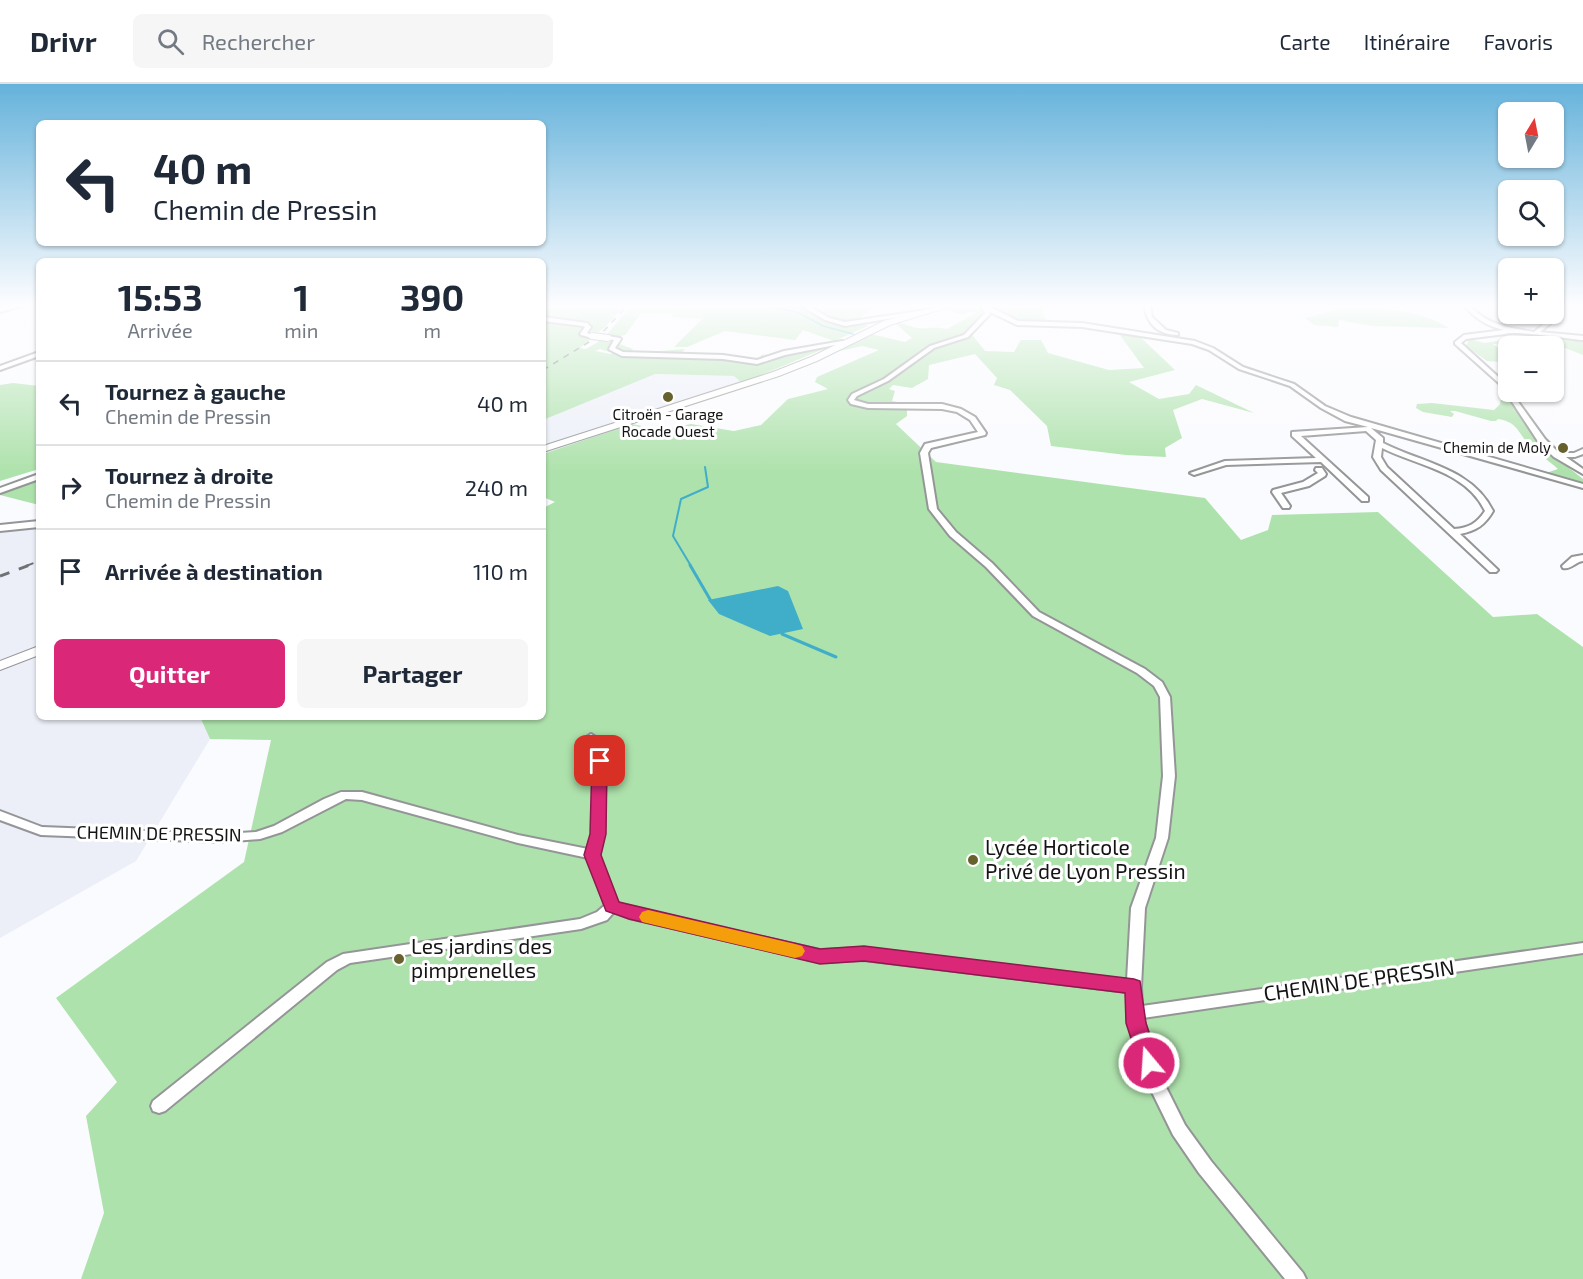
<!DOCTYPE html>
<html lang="fr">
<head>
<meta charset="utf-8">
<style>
  body { margin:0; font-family:"Exo 2",sans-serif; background:#f6f6f7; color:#1f2937; height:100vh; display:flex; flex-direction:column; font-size:22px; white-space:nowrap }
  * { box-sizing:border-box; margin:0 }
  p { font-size:20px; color:#747a83 }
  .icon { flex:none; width:33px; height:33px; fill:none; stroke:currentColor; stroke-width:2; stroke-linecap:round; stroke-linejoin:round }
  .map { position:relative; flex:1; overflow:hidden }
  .details { position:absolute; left:36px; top:174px; width:510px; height:462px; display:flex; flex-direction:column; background:#fff; border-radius:9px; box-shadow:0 2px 4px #0004 }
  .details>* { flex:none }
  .top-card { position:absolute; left:36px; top:36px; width:510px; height:126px; border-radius:9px; box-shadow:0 2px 4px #0004; background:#fff; color:#1f2937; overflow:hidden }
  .needle { width:39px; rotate:10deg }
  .buttons { position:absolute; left:1498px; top:18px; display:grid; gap:12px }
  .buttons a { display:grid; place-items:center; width:66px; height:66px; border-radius:9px; background:#fff; box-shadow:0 2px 4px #0004; font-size:30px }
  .pin { position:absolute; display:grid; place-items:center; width:51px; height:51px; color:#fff; margin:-26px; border-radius:12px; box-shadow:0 3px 9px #0006 }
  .me { position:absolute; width:66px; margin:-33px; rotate:342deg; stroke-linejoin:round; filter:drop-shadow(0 0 4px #0008) }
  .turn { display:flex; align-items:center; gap:21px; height:126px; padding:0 18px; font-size:27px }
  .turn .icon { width:78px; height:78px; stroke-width:2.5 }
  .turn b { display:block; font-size:42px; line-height:51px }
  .eta { display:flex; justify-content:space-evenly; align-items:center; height:102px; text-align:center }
  .eta b { font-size:36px; font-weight:700; line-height:42px }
  .primary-button { display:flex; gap:12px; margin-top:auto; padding:12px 18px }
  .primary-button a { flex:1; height:69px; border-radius:9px; background:#db2777; color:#fff; font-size:24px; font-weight:700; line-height:69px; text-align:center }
  .primary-button a+a { background:#f6f6f7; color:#1f2937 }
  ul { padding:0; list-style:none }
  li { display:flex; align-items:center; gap:18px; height:84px; padding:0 18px; border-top:2px solid #e0e1e3 }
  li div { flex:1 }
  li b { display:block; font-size:22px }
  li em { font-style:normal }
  header { display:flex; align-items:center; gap:36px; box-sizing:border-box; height:84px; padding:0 30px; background:#fff; border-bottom:2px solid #e0e1e3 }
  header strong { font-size:28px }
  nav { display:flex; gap:33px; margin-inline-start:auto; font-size:21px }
  .search { width:420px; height:54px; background:#f6f6f7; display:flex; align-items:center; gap:15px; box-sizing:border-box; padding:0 21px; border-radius:9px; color:#747a83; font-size:22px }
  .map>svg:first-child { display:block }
</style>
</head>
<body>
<header>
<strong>Drivr</strong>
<div class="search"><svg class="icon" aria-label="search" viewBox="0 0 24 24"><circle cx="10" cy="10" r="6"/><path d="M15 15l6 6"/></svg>Rechercher</div>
<nav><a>Carte</a><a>Itinéraire</a><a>Favoris</a></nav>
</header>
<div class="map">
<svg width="1583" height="1195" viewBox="0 0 1583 1195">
  <rect width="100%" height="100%" fill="#fafbfe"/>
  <g fill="#eceff8">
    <polygon points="1471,221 1509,223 1509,230 1539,230 1548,233 1545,239 1530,246 1517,245 1495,240 1474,229"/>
    <polygon points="655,290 734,292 742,299 625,337 632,340 543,370 543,336 646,292"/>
    <polygon points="39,441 39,633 200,633 210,655 136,777 0,854 0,445"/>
  </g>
  <g fill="#aee2ac">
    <polygon points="543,221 625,221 605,243 580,264 586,265 603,255 632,221 876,221 875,224 857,235 868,242 834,257 803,246 795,256 725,247 687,263 674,263 702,235 672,233 673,230 641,229 625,251 617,253 610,268 600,265 595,267 611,270 619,260 633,265 630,267 635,269 685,265 678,273 760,278 761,271 826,264 742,299 734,292 655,290 543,336"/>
    <path d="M960,221H971L984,227L982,233L967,249L973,252L985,267L1014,268L1021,256H1041L1048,269L1109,286L1144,284L1117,247L1137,250L1175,286L1129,298L1159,315L1189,310L1196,301L1254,329L1202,315L1173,326L1182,354L1165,364L1166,373L1126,371L1051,362L1047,342L1010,306L994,301L997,294L975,270L929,281L928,295L912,304L893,301L889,305L895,307L892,317L921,322L907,326V332L896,340L936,378L1205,414L1241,456L1268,446L1272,431L1378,428L1493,533L1537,530L1583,563V1195H81L104,1129L86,1032L117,998L56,914L244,778L271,656L210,655L200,633H543V424L555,418L543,413V370L632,340L662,346L691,340L734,347L761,341L788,315L828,305L815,298L817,293L879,266L862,262L831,269L871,250L905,258L912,254L895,239C903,238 910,243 918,244C927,245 935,242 947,245L976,229L972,227L962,231L944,225Z"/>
    <polygon points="1004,221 1067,221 1044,222 1042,228 1048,239 1017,238 995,223"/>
    <path d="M1344,223C1380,224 1417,224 1449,244L1372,242L1339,236L1338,243L1314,241L1305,234Z"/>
    <polygon points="1535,250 1583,256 1583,271 1553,259 1493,260 1509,272 1501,278 1487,277 1466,262 1469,255 1485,259"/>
    <polygon points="13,299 39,302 39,385 0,397 0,301"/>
    <path d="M1501,314L1510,318L1544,364L1583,395V399L1546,389L1558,385C1548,376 1534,367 1526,357C1516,344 1515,338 1498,335L1496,337H1491L1455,327H1450L1454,330L1452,333L1423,328L1416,324L1417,320L1432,319L1494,326L1500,320Z"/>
    <polygon points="39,395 39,421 0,411 0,410"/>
  </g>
  <polygon fill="#40aec8" points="778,502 788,507 803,545 770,552 719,530 708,516"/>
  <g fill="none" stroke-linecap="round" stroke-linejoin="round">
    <polyline stroke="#40aec8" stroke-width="1.5" points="757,221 797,228 823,242 853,250"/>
    <polyline stroke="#40aec8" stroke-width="2" points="691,482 673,452 681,415 708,403 705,383"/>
    <g stroke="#40aec8" stroke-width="3">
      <polyline points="690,481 711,517"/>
      <polyline points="782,550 836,573"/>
    </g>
    <g stroke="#949597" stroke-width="4">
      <g id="minor">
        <polygon points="14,221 24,221 0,228 0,224"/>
        <polygon points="800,221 807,221 829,234 845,238 926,226 929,228 845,242 825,236"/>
        <path d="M980,221H986L1018,237L1082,239L1195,257L1213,264L1243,283L1294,300L1325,322L1351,333L1583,400V404L1371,344L1383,354V359C1422,379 1472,384 1493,427C1485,441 1476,447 1460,450L1498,486L1496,488H1490L1381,386L1373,373L1376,356L1366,347L1301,352L1368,413V417H1362L1321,378L1226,381L1194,391L1190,389L1225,377L1316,374L1292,352V348L1368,343L1345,337L1321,324L1290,302L1239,285L1209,266L1192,260L1082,243L1017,241L990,228V230L968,253L934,264L888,297L857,312L854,316L868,320H942L961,325L975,333L986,349L985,351L931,364L928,369L937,425L956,448L992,479L1039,528L1145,585L1162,598L1170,613L1175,692L1168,754L1145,824L1141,903L1142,922L1583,859V869L1143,934L1164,999L1185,1041L1211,1077L1303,1189L1306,1195H1285L1199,1089L1173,1051L1148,1000L1129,939L1127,908L864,876L820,878L629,834L614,828L607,836L581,845L350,879L337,886L165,1027L159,1029L153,1027L151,1022L153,1017L327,878L343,870L580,835L597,828L605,821L588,774L518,759L362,716L346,715L282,748L260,755L222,758L41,751L0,736V727L42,743L222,750L256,748L274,742L324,715L341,708H362L518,751L588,765L592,750L594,677L585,654L591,650L597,654L606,677L604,750L599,771L617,819L631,824L820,866L864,864L1127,896L1131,824L1156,754L1163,692L1160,613L1154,602L1137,589L1033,532L986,483L950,452L929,425L920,369L925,360L978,348L970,336L957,328L942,325L868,324L851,320L848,316L852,310L884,295L930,262L964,251L985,229ZM1382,364C1418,382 1466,387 1485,427C1477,439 1469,444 1454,445L1387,383L1381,373Z"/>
        <path d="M1144,221H1150L1152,233L1166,246L1178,249V251C1158,251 1147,240 1144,221Z"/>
        <path d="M1464,221H1470C1485,241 1511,244 1534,248L1546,238L1549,232L1546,230H1552L1555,232L1550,240L1540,248L1583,252V256C1570,255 1513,246 1505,250L1466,255L1461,259L1505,299L1509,304V308H1511L1545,355L1559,369H1574L1583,365V370L1575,373H1566L1583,385V390L1554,373L1539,359L1501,301L1455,260V258L1464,251L1504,246C1487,242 1475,235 1464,221Z"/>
        <polygon points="543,233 587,239 591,243 587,249 595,252 592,254 581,251 580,250 585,243 583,242 543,237"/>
        <polygon points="608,252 620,254 621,255 615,264 623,268 723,271 757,276 784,267 842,257 845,259 785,271 757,280 723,275 622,272 610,266 609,265 614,256 606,255 606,253"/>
        <polygon points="39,268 39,272 0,286 0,282"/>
        <polygon points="1316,384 1322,384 1326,390 1325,392 1309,402 1281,409 1290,422 1289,424 1283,424 1272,408 1273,406 1303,398 1318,389 1315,386"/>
        <polygon points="39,390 39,395 0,409 0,404"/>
        <polygon points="39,437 39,443 0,447 0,441"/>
        <path d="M1583,471V477C1575,478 1571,486 1563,484L1562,482L1572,473Z"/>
      </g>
    </g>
    <g stroke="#949597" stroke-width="2">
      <g id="major">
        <polygon points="943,221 955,221 890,241 817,277 779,292 543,368 543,362 773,288 811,273 884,237"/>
        <polygon points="39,562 39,571 0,586 0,577"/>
      </g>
    </g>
    <use href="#minor" fill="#fff" fill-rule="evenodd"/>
    <use href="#major" fill="#fff" fill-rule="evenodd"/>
    <polyline stroke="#707172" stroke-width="1.5" stroke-dasharray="6 6" stroke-linecap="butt" points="543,286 599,252 628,221"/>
    <polyline stroke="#707172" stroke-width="2" stroke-dasharray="8 8" stroke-linecap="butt" points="26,482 39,477"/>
    <polyline stroke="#707172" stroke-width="3" stroke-dasharray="10 10" stroke-linecap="butt" points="0,492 30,481"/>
    <g stroke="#949597" stroke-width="8" stroke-linecap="butt">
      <polyline id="minor-bridge" points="592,252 608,254"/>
    </g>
    <use href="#minor-bridge" stroke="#fff" stroke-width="6"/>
  </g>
  <linearGradient id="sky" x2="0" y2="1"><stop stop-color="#65b2db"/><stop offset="0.57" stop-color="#fdfdff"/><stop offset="1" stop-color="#fdfdff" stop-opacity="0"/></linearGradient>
  <rect width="1583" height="388" fill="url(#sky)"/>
  <polygon fill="#db2777" stroke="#8e194d" stroke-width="1.5" points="600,673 607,677 606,750 601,771 619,818 820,865 864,862 1134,895 1140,897 1146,939 1159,979 1156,986 1149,988 1142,986 1139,979 1126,939 1125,909 864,877 820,880 629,835 606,827 584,771 590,750 592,677"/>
  <polygon fill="#f59e0b" points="648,826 795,860 802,862 805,867 802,872 795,874 642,838 639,833 642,828"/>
  <g fill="#67612e" stroke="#fff" stroke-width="2">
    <circle cx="668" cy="313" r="6"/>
    <circle cx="1563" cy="364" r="6"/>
    <circle cx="973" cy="776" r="6"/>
    <circle cx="399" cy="875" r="6"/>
  </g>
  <g text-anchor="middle" stroke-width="6" stroke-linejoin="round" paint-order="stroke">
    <g font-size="15" fill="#141415" stroke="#fff">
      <text x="668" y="336">Citroën - Garage<tspan x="668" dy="17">Rocade Ouest</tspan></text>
      <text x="1551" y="369" text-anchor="end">Chemin de Moly</text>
    </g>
    <g font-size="18" fill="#141415" stroke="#fff">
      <text transform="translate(159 750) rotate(1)" y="6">CHEMIN DE PRESSIN</text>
    </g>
    <g font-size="21" fill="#141415" stroke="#fff" text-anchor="start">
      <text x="985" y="771">Lycée Horticole<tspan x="985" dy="24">Privé de Lyon Pressin</tspan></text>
      <text x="411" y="870">Les jardins des<tspan x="411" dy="24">pimprenelles</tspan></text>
    </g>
    <g font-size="21" fill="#141415" stroke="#fff">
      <text transform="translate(1359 897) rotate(-8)" y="7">CHEMIN DE PRESSIN</text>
    </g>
  </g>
</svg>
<div class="buttons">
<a><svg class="needle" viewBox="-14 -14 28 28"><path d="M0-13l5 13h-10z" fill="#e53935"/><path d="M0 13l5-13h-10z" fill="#747a83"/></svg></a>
<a><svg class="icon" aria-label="search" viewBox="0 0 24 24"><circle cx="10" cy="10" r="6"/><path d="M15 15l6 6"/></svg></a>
<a>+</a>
<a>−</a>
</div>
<div class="pin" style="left:600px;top:677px;background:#d93025"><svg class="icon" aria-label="arrive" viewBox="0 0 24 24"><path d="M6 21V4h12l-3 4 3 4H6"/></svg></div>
<svg class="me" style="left:1149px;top:979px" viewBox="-20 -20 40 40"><circle r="17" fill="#db2777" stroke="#fff" stroke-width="3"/><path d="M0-11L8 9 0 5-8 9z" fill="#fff"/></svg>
<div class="top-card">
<div class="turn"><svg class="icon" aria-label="left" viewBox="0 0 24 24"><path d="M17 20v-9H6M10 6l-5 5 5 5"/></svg><div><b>40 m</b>Chemin de Pressin</div></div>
</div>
<section class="details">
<div class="eta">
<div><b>15:53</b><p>Arrivée</p></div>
<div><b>1</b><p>min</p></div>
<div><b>390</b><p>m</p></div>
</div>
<ul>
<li><svg class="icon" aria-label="left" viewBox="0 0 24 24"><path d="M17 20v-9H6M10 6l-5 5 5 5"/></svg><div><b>Tournez à gauche</b><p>Chemin de Pressin</p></div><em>40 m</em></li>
<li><svg class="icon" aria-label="right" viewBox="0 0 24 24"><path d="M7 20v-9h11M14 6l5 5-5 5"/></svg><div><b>Tournez à droite</b><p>Chemin de Pressin</p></div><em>240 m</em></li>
<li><svg class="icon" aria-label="arrive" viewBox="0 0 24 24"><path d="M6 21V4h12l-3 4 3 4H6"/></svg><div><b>Arrivée à destination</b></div><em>110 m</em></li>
</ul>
<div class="primary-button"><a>Quitter</a><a>Partager</a></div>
</section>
</div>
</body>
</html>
